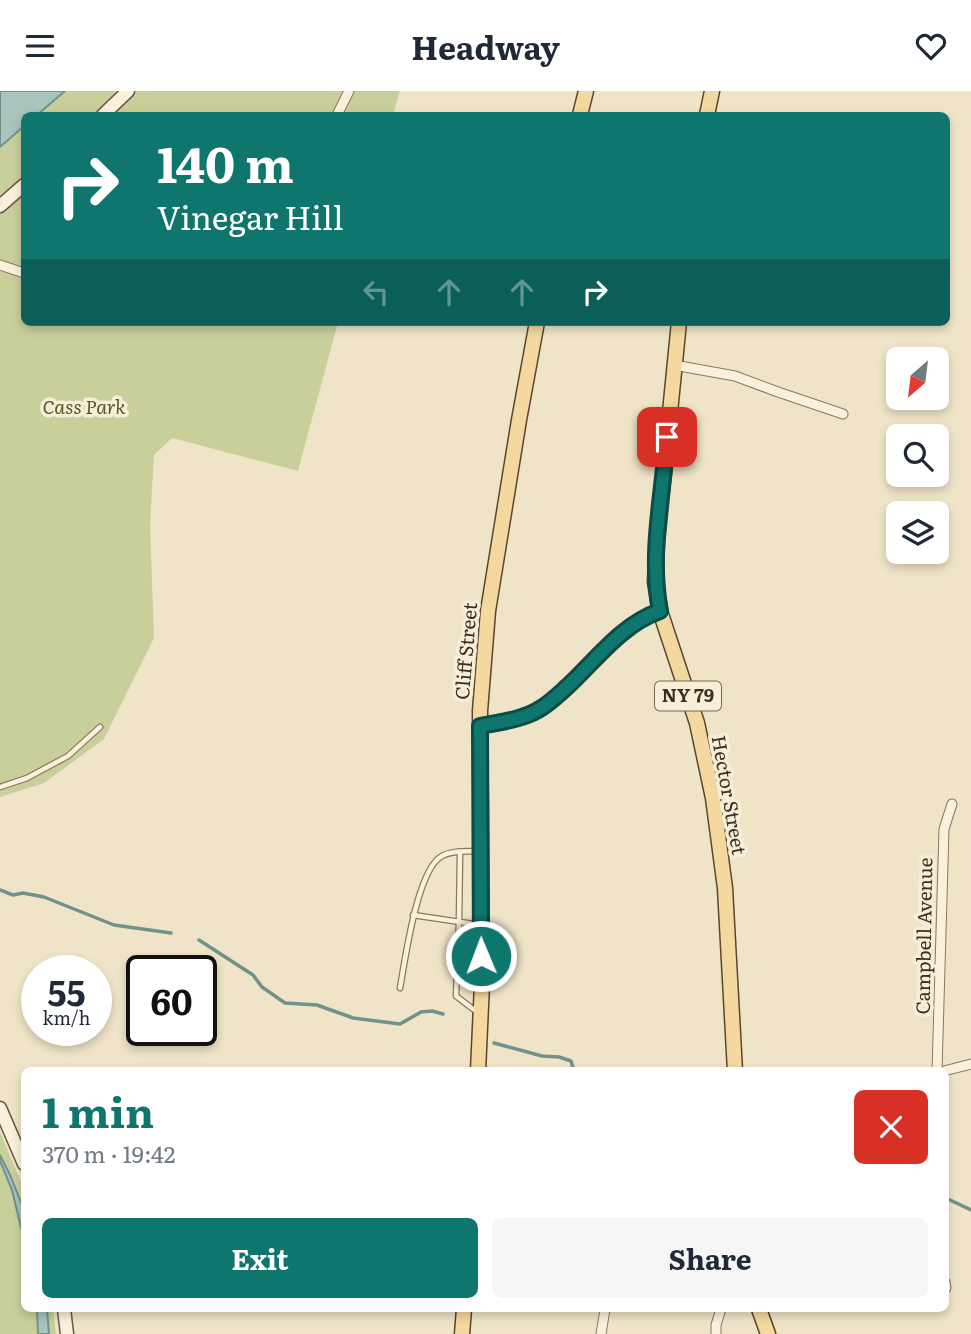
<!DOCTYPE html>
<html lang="en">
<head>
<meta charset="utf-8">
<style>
  body { margin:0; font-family:Literata,serif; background:#f6f6f7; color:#1f2937; height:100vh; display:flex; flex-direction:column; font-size:26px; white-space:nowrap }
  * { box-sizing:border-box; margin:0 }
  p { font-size:23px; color:#747a83 }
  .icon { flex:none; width:38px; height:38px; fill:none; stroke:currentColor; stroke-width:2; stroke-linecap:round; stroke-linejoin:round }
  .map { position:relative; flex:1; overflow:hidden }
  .details { position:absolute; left:21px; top:976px; width:928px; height:245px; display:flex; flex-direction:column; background:#fff; border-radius:10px; box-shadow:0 4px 10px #0003 }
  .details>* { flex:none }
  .banner { position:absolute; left:21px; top:21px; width:929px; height:214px; border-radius:10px; box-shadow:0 4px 10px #0003; background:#0f766e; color:#fff; overflow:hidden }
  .needle { width:46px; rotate:208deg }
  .fabs { position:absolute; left:886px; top:256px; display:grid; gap:14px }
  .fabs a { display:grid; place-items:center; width:63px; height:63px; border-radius:10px; background:#fff; box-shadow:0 4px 10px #0003; font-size:35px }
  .speed { position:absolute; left:21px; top:864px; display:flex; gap:14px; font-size:35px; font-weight:700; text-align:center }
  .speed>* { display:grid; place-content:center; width:91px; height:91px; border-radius:50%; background:#fff; box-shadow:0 4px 10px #0003; line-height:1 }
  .speed small { font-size:18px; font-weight:400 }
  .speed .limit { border:4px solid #111; border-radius:10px; background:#fff; color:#111 }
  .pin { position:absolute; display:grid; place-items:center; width:60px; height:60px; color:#fff; margin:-30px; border-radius:14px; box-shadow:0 4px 10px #0006 }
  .me { position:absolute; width:77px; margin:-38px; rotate:359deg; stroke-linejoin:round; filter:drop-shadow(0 0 5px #0008) }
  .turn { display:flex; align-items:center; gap:24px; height:147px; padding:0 21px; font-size:32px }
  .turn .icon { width:91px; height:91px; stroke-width:2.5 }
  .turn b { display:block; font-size:49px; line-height:60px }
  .lanes { display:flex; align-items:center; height:66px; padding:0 21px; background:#0003; justify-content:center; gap:35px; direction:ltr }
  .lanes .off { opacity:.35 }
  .round { display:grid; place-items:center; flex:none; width:74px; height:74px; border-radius:10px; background:#f6f6f7 }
  .summary { display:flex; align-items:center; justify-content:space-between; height:119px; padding:0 21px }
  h1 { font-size:42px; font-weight:700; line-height:52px; color:#0f766e }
  .action { display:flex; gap:14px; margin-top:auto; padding:14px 21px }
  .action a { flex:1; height:80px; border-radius:10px; background:#0f766e; color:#fff; font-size:28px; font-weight:700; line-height:80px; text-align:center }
  .action a+a { background:#f6f6f7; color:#1f2937 }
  header { display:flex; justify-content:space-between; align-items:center; height:91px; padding:0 21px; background:#fff; font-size:32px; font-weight:700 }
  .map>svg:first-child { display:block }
</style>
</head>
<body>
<header><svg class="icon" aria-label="menu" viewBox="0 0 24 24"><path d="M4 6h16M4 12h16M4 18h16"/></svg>Headway<svg class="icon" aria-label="heart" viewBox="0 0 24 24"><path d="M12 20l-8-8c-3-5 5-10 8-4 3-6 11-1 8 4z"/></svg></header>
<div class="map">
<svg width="971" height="1243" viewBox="0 0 971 1243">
  <rect width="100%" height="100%" fill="#f0e4c8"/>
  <g fill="#c9cf9b">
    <polygon points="65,0 400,0 393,24 37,24"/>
    <polygon points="24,35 24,231 338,231 298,380 172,347 154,364 150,434 154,547 104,648 44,692 0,706 0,56"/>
    <polygon points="0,1041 24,1098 24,1218 53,1218 56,1243 0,1243"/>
  </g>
  <g fill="#a9c4bc" stroke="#6f938a" stroke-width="2">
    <polygon points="0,0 65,0 37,24 24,24 24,35 0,56"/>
    <polygon points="0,1064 10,1084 24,1119 24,1149 12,1099 0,1070"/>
    <polygon points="37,1218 47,1218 49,1243 38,1243"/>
  </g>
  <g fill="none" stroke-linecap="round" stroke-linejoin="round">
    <g stroke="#6f938a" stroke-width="3.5">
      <polyline points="0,799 13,804 23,802 44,806 114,834 171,842"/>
      <polyline points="199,849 253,884 262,896 285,912 317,914 353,927 400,933 421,921 432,920 443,923"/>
      <polyline points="494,952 542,965 559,966 571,970 574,980"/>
      <polyline points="948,1108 971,1119"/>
    </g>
    <g stroke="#8d765c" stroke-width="7">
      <g id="lane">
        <polyline points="0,696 27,687 68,665 100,636"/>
        <polyline points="460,761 459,831 456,905 477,921"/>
        <polyline points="413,824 480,834"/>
        <path d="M400,897C405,870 417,778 442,765C452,759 468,761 479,760"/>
      </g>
    </g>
    <g stroke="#8d765c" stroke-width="11">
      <g id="street">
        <polyline points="337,24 349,0"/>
        <polyline points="0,174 24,182"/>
        <polyline points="674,274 735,285 778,301 843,323"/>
        <path d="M480,635C499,631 521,629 538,619C584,594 609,538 660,520"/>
        <polyline points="937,980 944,738 952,713"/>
        <polyline points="944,980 971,973"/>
        <polyline points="945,1191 946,1197"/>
        <polyline points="601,1243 605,1218"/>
        <polyline points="716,1243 716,1234 721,1218"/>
      </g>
    </g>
    <g stroke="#6f573f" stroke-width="15">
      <g id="secondary">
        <polyline points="103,24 128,0"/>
        <polyline points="0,115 24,94"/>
        <polyline points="0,1017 24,1073"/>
        <polyline points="64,1218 67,1243"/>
      </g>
    </g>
    <g stroke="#5b4430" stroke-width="17">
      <g id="primary">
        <polyline points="580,24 586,0"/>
        <polyline points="707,24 712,0"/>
        <polyline points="679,231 657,451 655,491 660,520 697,632 713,707 725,797 735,980"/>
        <polyline points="478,980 482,893 480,620 488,520 519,329 537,231"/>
        <polyline points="759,1218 768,1243"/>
        <polyline points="462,1243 464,1218"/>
      </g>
    </g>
    <use href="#lane" stroke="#faf1dc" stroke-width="4.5"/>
    <use href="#street" stroke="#faf1dc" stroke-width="9"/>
    <use href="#secondary" stroke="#faf1dc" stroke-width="12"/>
    <use href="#primary" stroke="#f3d9a0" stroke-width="14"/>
  </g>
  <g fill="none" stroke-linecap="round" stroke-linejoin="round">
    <g stroke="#0a4d48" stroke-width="18">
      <path id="route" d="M481,865L480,635C499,631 521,629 538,619C549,613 558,604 568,595C596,569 622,533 660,520C649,463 663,403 667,346"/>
    </g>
    <use href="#route" stroke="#0f766e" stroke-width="12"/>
  </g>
  <g text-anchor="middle" stroke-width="7" stroke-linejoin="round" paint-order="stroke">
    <rect fill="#f7eed8" stroke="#756857" stroke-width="2" x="655" y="590.5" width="66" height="29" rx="5"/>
    <g font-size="18" font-weight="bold" fill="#3d2e20">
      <text x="688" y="611">NY 79</text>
    </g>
    <g font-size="19" font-style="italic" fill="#4d5a26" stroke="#f7eed8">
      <text x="84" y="323">Cass Park</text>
    </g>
    <g font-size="19" fill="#3d2e20" stroke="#f7eed8">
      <text transform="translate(466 560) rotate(-85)" y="7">Cliff Street</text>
      <text transform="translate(729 704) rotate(80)" y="7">Hector Street</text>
      <text transform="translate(924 845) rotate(-89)" y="7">Campbell Avenue</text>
    </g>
  </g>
</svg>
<div class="fabs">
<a><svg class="needle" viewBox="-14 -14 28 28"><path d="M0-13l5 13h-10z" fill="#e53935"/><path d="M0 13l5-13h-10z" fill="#747a83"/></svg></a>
<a><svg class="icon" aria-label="search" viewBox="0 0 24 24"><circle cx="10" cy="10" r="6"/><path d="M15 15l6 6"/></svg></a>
<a><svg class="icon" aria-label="layers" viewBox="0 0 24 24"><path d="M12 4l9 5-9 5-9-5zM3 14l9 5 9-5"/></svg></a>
</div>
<div class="speed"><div>55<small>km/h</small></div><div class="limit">60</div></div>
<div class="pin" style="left:667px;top:346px;background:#d93025"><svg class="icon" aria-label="arrive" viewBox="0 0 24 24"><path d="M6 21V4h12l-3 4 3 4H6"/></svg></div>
<svg class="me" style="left:481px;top:865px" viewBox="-20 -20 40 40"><circle r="17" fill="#0f766e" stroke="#fff" stroke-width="3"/><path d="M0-11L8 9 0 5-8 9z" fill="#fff"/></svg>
<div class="banner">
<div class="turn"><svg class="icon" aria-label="right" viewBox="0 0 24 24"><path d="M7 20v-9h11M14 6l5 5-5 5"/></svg><div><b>140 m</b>Vinegar Hill</div></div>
<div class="lanes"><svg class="icon off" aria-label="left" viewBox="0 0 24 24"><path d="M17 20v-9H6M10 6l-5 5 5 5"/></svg><svg class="icon off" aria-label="ahead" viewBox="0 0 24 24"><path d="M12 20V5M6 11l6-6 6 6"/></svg><svg class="icon off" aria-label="ahead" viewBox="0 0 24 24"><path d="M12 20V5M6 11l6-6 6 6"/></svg><svg class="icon" aria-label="right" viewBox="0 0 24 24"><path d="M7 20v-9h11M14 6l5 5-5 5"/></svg></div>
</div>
<section class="details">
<div class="summary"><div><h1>1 min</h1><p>370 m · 19:42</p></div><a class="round" style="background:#d93025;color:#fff"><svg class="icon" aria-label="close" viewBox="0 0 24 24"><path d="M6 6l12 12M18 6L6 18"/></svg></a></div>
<div class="action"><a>Exit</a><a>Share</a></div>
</section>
</div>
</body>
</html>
